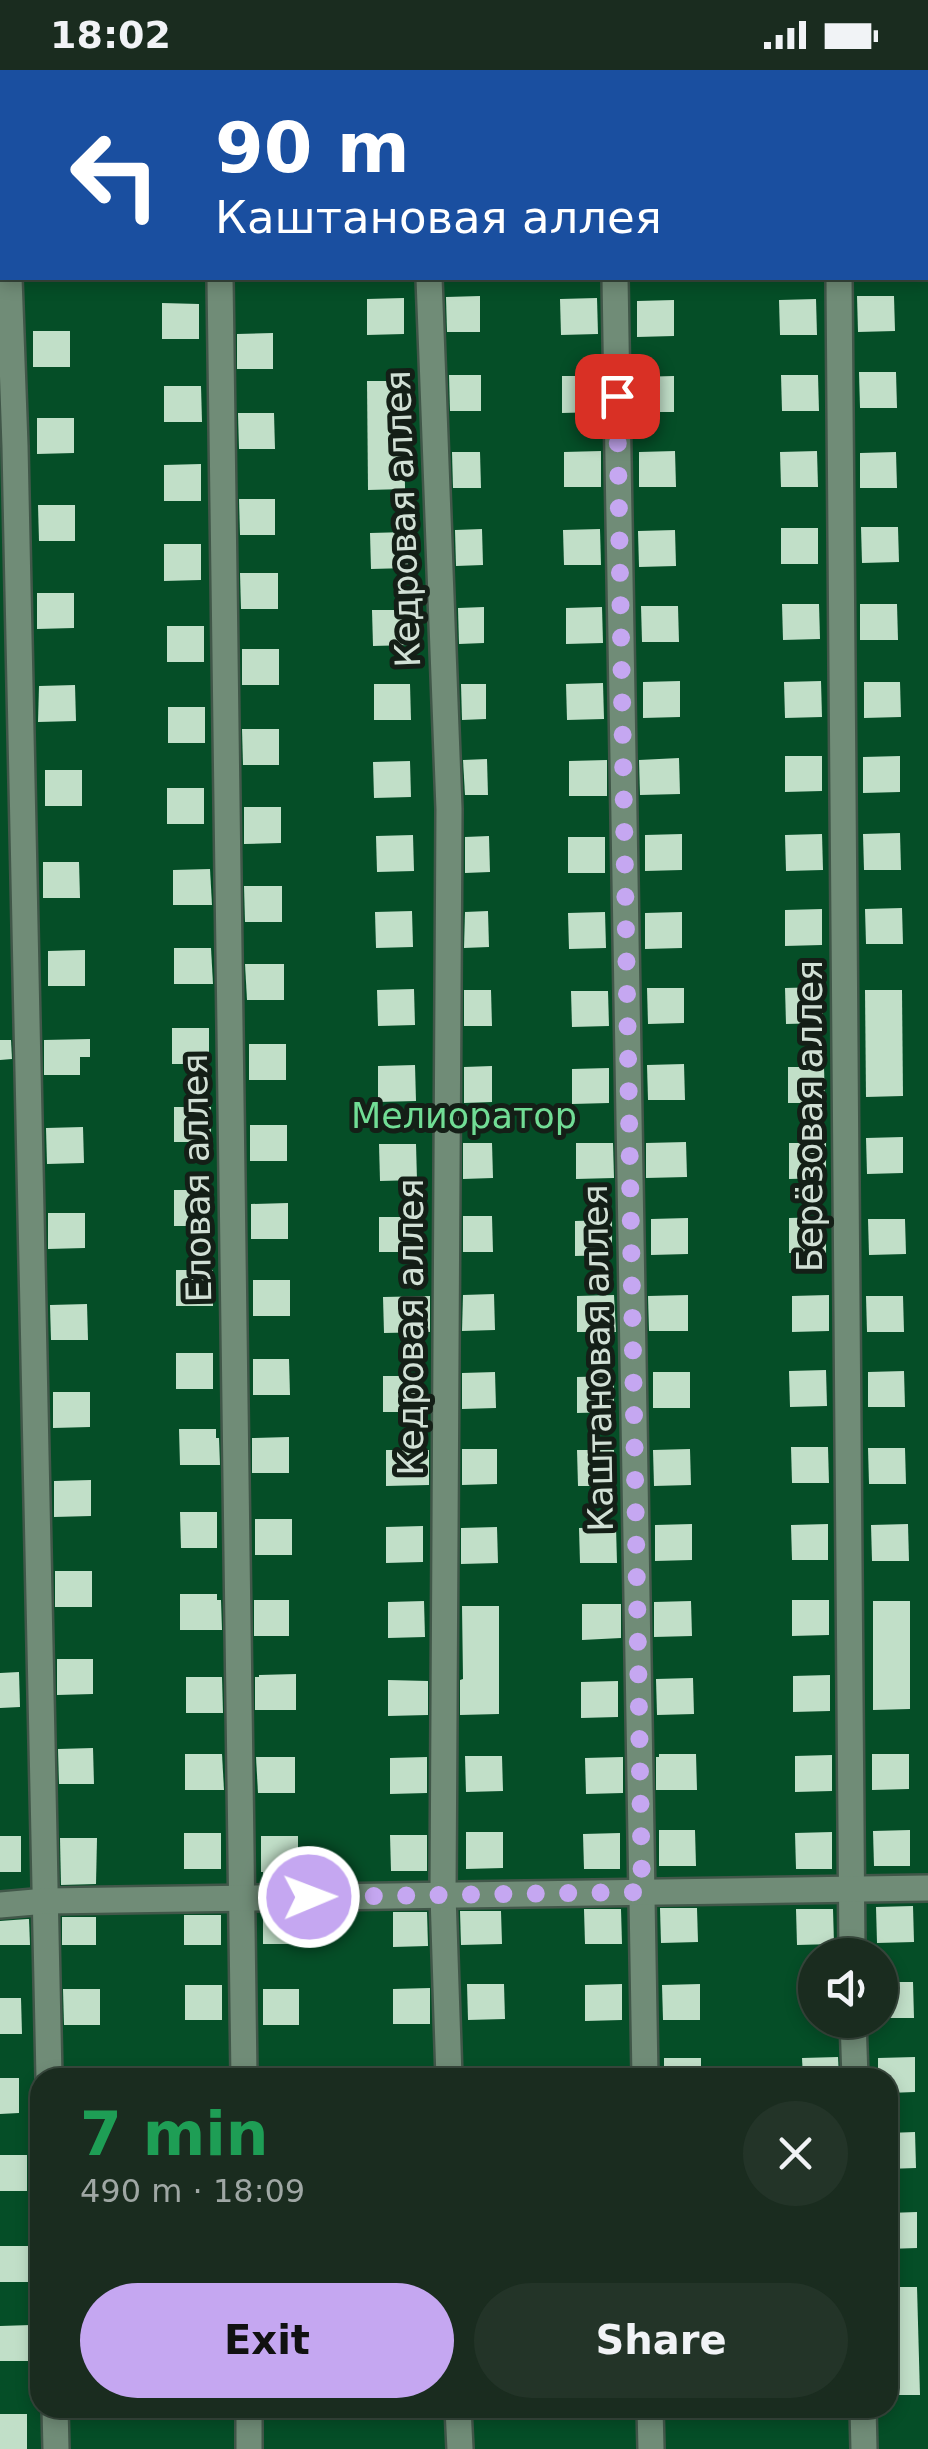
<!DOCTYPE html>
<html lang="en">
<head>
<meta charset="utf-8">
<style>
  body { margin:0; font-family:"DejaVu Sans",sans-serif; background:#233428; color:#f1f3f6; height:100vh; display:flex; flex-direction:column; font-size:38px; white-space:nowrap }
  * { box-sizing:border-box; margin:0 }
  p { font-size:32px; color:#9fa7a4 }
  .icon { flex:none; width:55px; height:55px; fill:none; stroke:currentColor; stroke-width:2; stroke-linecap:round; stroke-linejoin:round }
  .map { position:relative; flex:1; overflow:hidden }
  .panel { position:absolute; left:30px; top:1998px; width:868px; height:350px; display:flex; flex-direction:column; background:#1a2c1f; border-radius:30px; box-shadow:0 5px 15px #0003,0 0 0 2px #38483d }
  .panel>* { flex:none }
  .guide { position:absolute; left:0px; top:0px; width:930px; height:210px; box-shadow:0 5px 15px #0003,0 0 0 2px #38483d; background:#1a4fa0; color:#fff; overflow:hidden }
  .controls { position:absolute; left:798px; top:1868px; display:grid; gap:20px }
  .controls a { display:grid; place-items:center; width:100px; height:100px; border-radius:50%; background:#1a2c1f; box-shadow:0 5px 15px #0003,0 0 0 2px #38483d; font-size:50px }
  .pin { position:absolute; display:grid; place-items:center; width:85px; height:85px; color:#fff; margin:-42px; border-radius:20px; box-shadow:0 5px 15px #0006 }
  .me { position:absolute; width:110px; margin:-55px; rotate:89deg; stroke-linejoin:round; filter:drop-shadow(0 0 8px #0008) }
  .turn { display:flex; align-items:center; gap:35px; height:210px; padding:0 50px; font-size:45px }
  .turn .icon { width:130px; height:130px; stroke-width:2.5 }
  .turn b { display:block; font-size:70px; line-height:85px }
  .round { display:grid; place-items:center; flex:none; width:105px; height:105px; border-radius:52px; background:#233428 }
  .headline { display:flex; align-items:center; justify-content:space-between; height:170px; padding:0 50px }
  h1 { font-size:60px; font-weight:700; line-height:75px; color:#1e9e55 }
  .button { display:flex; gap:20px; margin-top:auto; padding:20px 50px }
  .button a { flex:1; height:115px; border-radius:60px; background:#c5a7f1; color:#111; font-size:40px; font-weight:700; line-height:115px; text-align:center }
  .button a+a { background:#233428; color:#f1f3f6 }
  .status { display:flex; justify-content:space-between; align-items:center; height:70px; padding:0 50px; background:#1a2c1f; direction:ltr }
  .status svg { height:28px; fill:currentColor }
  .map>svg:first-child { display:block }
</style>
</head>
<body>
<div class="status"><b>18:02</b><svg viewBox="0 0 49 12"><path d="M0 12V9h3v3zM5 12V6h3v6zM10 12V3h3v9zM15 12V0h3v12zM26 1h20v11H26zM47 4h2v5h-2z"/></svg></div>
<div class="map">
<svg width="928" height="2379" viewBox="0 0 928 2379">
  <rect width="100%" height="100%" fill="#223b29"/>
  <path fill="#054e27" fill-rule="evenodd" d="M110,0H928V2379H0V151L2,147V208H928V2H108ZM815,1885H880V1950H815ZM40,2008H888V2338H40Z"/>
  <g fill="#c1dfc8">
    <polygon points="480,226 480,262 447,262 446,227"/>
    <polygon points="857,226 894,226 895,261 858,262"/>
    <polygon points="404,228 404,264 367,265 367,229"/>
    <polygon points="597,228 598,264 561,265 560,229"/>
    <polygon points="816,229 817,265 780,265 779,230"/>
    <polygon points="674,230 674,266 637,267 637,231"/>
    <polygon points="162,233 199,234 199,269 162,269"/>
    <rect x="33" y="261" width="37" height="36"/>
    <polygon points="273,263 273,299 237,299 237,264"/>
    <polygon points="859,302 896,302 897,338 860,338"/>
    <polygon points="449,305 481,305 481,341 450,341"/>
    <polygon points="781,305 818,305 819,341 782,341"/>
    <polygon points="562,306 599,306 599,342 562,343"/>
    <polygon points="674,306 674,342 637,342 636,307"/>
    <polygon points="367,311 404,311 405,419 368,420"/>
    <polygon points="164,316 201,316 202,352 164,352"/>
    <polygon points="238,343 274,343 275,379 239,379"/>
    <polygon points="37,348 74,348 74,383 37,384"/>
    <polygon points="601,381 601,417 564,417 564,382"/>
    <polygon points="675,381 676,417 639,417 639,382"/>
    <polygon points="817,381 818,417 781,417 780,382"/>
    <polygon points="452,382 480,382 481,418 453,418"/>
    <polygon points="896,382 897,418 860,418 860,383"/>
    <polygon points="201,394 201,431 164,431 164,395"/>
    <polygon points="239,429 275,429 275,465 240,465"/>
    <polygon points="38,435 75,435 75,471 39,471"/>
    <polygon points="861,457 898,457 899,492 862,493"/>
    <rect x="781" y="458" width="37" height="36"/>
    <polygon points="482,459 483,495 456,496 455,460"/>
    <polygon points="600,459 601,495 564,495 563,460"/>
    <polygon points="675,460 676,496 639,497 638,461"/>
    <polygon points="407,462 408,498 371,499 370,463"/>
    <polygon points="164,474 201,474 201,510 164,511"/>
    <polygon points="240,503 278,503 278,539 241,539"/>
    <polygon points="37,523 74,523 74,558 37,559"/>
    <polygon points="782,534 819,534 820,569 783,570"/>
    <polygon points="860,534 897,534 898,570 860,570"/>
    <polygon points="641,536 678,536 679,572 642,572"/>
    <polygon points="484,537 484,573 459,574 458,538"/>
    <polygon points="602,537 603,573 566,574 566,538"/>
    <polygon points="372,540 409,540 410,575 373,576"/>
    <rect x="167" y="556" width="37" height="36"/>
    <rect x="242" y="579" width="37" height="36"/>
    <polygon points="680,611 680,647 643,648 643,612"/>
    <polygon points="821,611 822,647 785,648 784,612"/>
    <polygon points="864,612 900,612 901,647 864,648"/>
    <polygon points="603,613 604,649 567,650 566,614"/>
    <polygon points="374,614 410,614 411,650 374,650"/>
    <polygon points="461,614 486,614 486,649 462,650"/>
    <polygon points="75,615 76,651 38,652 39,616"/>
    <rect x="168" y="637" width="37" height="36"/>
    <polygon points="242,659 279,659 279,695 243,695"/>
    <polygon points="785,686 822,686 822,721 785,722"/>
    <polygon points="900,686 900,722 863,723 863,687"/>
    <polygon points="679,688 680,724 640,725 639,690"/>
    <polygon points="487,689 488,725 465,725 463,690"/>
    <polygon points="607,690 607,726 569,726 569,691"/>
    <polygon points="410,691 411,727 374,728 373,692"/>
    <rect x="45" y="700" width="37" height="36"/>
    <rect x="167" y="718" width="37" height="36"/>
    <polygon points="244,737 281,737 281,773 244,774"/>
    <polygon points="900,763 901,800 864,800 863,764"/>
    <polygon points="682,764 682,800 645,801 645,765"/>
    <polygon points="822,764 823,800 786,801 785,765"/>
    <polygon points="413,765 414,801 377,802 376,766"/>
    <polygon points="489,766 490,802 465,803 465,767"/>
    <rect x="568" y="767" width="37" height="36"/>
    <polygon points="43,792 79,792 80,828 43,828"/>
    <polygon points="210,799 212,835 173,835 173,800"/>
    <polygon points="244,816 282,816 282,852 245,852"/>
    <polygon points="902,838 903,874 866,874 865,839"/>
    <polygon points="822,839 822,875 785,876 785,840"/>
    <polygon points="412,841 413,877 376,878 375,842"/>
    <polygon points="488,841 489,877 464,878 465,842"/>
    <polygon points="605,842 606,878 569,879 568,843"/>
    <polygon points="682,842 682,878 645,879 645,843"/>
    <polygon points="174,878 211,878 213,914 174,914"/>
    <polygon points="85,880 85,916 48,916 48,881"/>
    <polygon points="245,894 284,894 284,930 247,930"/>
    <polygon points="822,917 823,953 786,954 785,918"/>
    <polygon points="647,918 684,918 684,953 648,954"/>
    <polygon points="414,919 415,955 378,956 377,920"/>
    <polygon points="464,920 491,920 492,956 464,956"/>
    <polygon points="865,920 902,920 903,1026 866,1027"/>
    <polygon points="571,921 608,921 609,956 572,957"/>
    <rect x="172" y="958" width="37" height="36"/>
    <polygon points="90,969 90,987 80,987 80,1005 44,1005 44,970"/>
    <polygon points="0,970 11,970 12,989 0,990"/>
    <rect x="249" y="974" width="37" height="36"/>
    <polygon points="684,994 685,1030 648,1030 647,995"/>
    <polygon points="415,995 416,1031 378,1032 378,996"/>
    <polygon points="492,996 492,1032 464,1033 464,997"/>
    <polygon points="788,997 824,997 825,1033 788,1033"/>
    <polygon points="609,998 609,1033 572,1034 572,999"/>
    <rect x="174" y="1037" width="37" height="35"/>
    <rect x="250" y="1055" width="37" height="36"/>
    <polygon points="83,1057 84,1093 47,1094 46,1058"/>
    <polygon points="903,1067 903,1103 867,1104 866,1068"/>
    <polygon points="686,1072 687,1107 646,1108 646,1073"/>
    <polygon points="463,1073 492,1073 493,1108 463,1109"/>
    <polygon points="576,1073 613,1073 614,1108 576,1109"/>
    <polygon points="789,1073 826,1073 826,1108 789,1109"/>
    <polygon points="379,1074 416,1074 417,1110 380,1111"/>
    <rect x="174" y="1120" width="37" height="36"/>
    <polygon points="288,1133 288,1169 251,1169 251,1134"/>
    <polygon points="48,1143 85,1143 85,1178 48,1179"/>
    <polygon points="463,1146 492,1146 493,1182 463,1182"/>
    <rect x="379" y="1147" width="37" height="35"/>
    <polygon points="826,1147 826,1183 789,1183 789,1148"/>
    <polygon points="688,1148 688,1184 651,1185 651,1149"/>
    <polygon points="868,1149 905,1149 906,1184 869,1185"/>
    <polygon points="612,1150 612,1185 575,1186 575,1151"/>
    <rect x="176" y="1200" width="37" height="36"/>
    <rect x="253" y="1210" width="37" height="36"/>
    <polygon points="494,1224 495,1260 462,1261 463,1225"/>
    <polygon points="614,1225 616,1262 577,1262 577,1226"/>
    <polygon points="688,1225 688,1261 649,1261 648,1226"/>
    <polygon points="829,1225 829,1261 792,1262 792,1226"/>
    <polygon points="430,1226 430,1262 384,1263 383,1227"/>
    <polygon points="866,1226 903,1226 904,1262 867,1262"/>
    <polygon points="87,1234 88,1270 51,1270 50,1235"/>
    <rect x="176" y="1283" width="37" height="36"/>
    <polygon points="253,1289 289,1289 290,1325 253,1325"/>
    <polygon points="826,1300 827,1336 790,1337 789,1301"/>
    <polygon points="904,1301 905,1337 868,1337 868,1302"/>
    <polygon points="495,1302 496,1338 462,1339 462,1303"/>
    <rect x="653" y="1302" width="37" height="36"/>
    <rect x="383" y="1306" width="37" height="36"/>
    <polygon points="614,1306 614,1342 577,1343 577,1307"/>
    <polygon points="53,1322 90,1322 90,1357 53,1358"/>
    <polygon points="179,1359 216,1359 216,1368 219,1368 220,1395 180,1395"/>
    <polygon points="289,1367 289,1403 252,1403 252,1368"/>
    <polygon points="791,1377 828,1377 829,1413 792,1413"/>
    <polygon points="868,1378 905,1378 906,1414 869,1414"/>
    <polygon points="462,1379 497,1379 497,1414 462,1415"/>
    <polygon points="690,1379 691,1415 654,1416 653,1380"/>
    <polygon points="386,1380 429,1380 429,1415 386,1416"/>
    <polygon points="577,1380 614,1380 615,1416 578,1416"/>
    <polygon points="91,1410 91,1446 54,1447 54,1411"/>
    <polygon points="180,1442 217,1442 217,1478 181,1478"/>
    <rect x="255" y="1449" width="37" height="36"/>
    <polygon points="692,1454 692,1490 655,1491 655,1455"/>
    <polygon points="828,1454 828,1490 792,1490 791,1455"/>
    <polygon points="908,1454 909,1491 872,1491 871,1455"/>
    <polygon points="423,1456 423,1492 386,1493 386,1457"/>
    <polygon points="497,1457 498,1493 461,1494 461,1458"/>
    <polygon points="616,1457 617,1493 580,1493 579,1458"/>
    <rect x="55" y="1501" width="37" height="36"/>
    <polygon points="180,1524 217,1524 217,1530 221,1530 222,1560 180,1560"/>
    <rect x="254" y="1530" width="35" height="36"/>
    <polygon points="792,1530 829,1530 829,1565 792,1566"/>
    <polygon points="424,1531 425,1567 388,1568 388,1532"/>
    <polygon points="691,1531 692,1566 654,1567 654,1532"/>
    <polygon points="873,1531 910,1531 910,1639 873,1640"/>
    <polygon points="582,1534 621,1534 621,1568 582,1570"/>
    <polygon points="462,1536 499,1536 499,1644 460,1645 460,1610 463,1609"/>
    <polygon points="57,1589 93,1589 93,1624 57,1625"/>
    <polygon points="19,1602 20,1637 0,1638 0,1603"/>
    <polygon points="296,1604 296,1640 255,1640 255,1607 259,1607 259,1605"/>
    <polygon points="830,1605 830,1641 793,1642 793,1606"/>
    <polygon points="186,1607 222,1607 223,1643 186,1643"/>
    <polygon points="693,1608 694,1644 657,1645 656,1609"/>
    <polygon points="388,1610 428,1611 428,1645 388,1646"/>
    <polygon points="618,1611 618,1647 581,1648 581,1612"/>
    <polygon points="93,1678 94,1714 59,1714 58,1679"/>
    <polygon points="185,1684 222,1684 224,1720 185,1720"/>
    <polygon points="659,1684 696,1684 697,1720 656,1720 656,1687 659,1687"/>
    <polygon points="872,1684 909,1684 909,1719 872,1720"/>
    <polygon points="832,1685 832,1721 795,1722 795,1686"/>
    <polygon points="465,1686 502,1686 503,1721 466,1722"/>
    <polygon points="256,1687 295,1687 295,1723 258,1723"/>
    <polygon points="427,1687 427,1723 390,1724 390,1688"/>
    <polygon points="623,1687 623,1723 586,1724 585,1688"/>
    <polygon points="659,1760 695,1760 696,1796 659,1796"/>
    <polygon points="910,1760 910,1796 874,1796 873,1761"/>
    <polygon points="466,1762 503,1762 503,1798 466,1799"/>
    <polygon points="832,1762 832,1799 796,1799 795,1763"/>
    <rect x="184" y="1763" width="37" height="36"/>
    <polygon points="620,1763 620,1799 584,1799 583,1764"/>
    <polygon points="390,1765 427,1765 427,1801 391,1801"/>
    <rect x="0" y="1766" width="21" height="36"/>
    <polygon points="261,1766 298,1766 298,1811 263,1812 263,1802 261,1802"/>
    <polygon points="60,1768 97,1768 96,1814 61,1815"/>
    <polygon points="913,1836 914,1872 877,1873 876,1837"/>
    <polygon points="660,1838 697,1838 698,1872 661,1873"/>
    <polygon points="584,1839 621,1839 622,1874 585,1874"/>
    <polygon points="796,1839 833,1839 834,1874 797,1875"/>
    <polygon points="460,1841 501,1841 502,1874 461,1875"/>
    <polygon points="393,1842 427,1842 428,1876 393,1877"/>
    <rect x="263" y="1844" width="37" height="30"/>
    <rect x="184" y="1845" width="37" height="30"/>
    <rect x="62" y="1847" width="34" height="28"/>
    <polygon points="27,1849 29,1849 30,1875 0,1875 0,1851"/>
    <polygon points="880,1912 913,1912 914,1948 880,1948"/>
    <polygon points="467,1914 504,1914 505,1949 468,1950"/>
    <polygon points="622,1914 622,1950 585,1951 585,1915"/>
    <polygon points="700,1914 700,1950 663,1950 662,1915"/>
    <rect x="185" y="1915" width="37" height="35"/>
    <polygon points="430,1918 430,1954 393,1954 393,1919"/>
    <polygon points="63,1919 100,1919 100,1955 64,1955"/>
    <rect x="263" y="1919" width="36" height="36"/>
    <polygon points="0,1928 21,1928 22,1964 0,1964"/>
    <polygon points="838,1987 839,2008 803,2008 802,1988"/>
    <polygon points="915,1987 915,2022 888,2023 888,2008 878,2008 878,1988"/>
    <rect x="664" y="1988" width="37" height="20"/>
    <polygon points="0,2008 19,2008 19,2043 0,2044"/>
    <polygon points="915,2062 916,2098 888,2099 888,2063"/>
    <rect x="0" y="2085" width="27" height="36"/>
    <polygon points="917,2142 917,2178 888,2179 888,2143"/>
    <rect x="0" y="2176" width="28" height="36"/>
    <polygon points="888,2217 917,2217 920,2325 888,2325"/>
    <polygon points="31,2255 31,2291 0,2291 0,2256"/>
    <rect x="0" y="2344" width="27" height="35"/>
  </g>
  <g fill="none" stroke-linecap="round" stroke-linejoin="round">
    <g stroke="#415749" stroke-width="30">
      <g id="minor">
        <polyline points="214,0 214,2"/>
        <polyline points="422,0 422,2"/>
        <polyline points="612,0 612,2"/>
        <polyline points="838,0 838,2"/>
        <polyline points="130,2 133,0"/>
        <polyline points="0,155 2,152"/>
        <polyline points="9,208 15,376 49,2008"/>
        <polyline points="220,208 244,2008"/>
        <polyline points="429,208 449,739 443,1825 449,2008"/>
        <polyline points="615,208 645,2008"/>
        <polyline points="839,208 852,1885"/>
        <polyline points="0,1835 46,1831 928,1818"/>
        <polyline points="853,1950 855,2008"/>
        <polyline points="55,2338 56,2379"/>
        <polyline points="249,2338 249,2379"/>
        <polyline points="458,2338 460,2379"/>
        <polyline points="650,2338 651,2379"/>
        <polyline points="863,2338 864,2379"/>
      </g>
    </g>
    <use href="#minor" stroke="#708c77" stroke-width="25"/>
  </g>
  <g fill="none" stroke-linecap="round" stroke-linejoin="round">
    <polyline stroke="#c5a7f1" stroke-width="18" stroke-dasharray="0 32.4" points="309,1827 642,1822 617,326"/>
  </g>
  <g text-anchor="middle" stroke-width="10" stroke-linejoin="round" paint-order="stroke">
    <g font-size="35" fill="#d1e0d5" stroke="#141f17">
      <text transform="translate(403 449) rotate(-92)" y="12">Кедровая аллея</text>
      <text transform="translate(810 1046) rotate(-90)" y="12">Берёзовая аллея</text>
      <text transform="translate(197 1108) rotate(-91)" y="12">Еловая аллея</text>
      <text transform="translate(411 1257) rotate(-90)" y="12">Кедровая аллея</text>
      <text transform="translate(598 1288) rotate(-91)" y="12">Каштановая аллея</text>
    </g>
    <g font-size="35" fill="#71dd95" stroke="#141f17">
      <text x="464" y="1058">Мелиоратор</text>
    </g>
  </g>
</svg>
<div class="controls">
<a><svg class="icon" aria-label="sound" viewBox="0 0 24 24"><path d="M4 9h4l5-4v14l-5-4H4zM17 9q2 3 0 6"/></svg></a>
</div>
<div class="pin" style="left:617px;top:326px;background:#d93025"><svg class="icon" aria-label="arrive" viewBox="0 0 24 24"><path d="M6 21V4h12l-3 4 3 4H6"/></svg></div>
<svg class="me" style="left:309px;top:1827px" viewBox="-20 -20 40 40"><circle r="17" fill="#c5a7f1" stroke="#fff" stroke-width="3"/><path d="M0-11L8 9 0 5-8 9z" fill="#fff"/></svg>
<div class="guide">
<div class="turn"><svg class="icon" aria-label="left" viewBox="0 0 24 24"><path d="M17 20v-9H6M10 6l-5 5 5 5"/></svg><div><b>90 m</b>Каштановая аллея</div></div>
</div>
<section class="panel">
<div class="headline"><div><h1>7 min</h1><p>490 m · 18:09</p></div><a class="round"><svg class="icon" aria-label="close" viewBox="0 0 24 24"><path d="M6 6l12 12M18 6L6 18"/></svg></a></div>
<div class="button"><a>Exit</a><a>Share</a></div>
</section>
</div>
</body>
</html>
